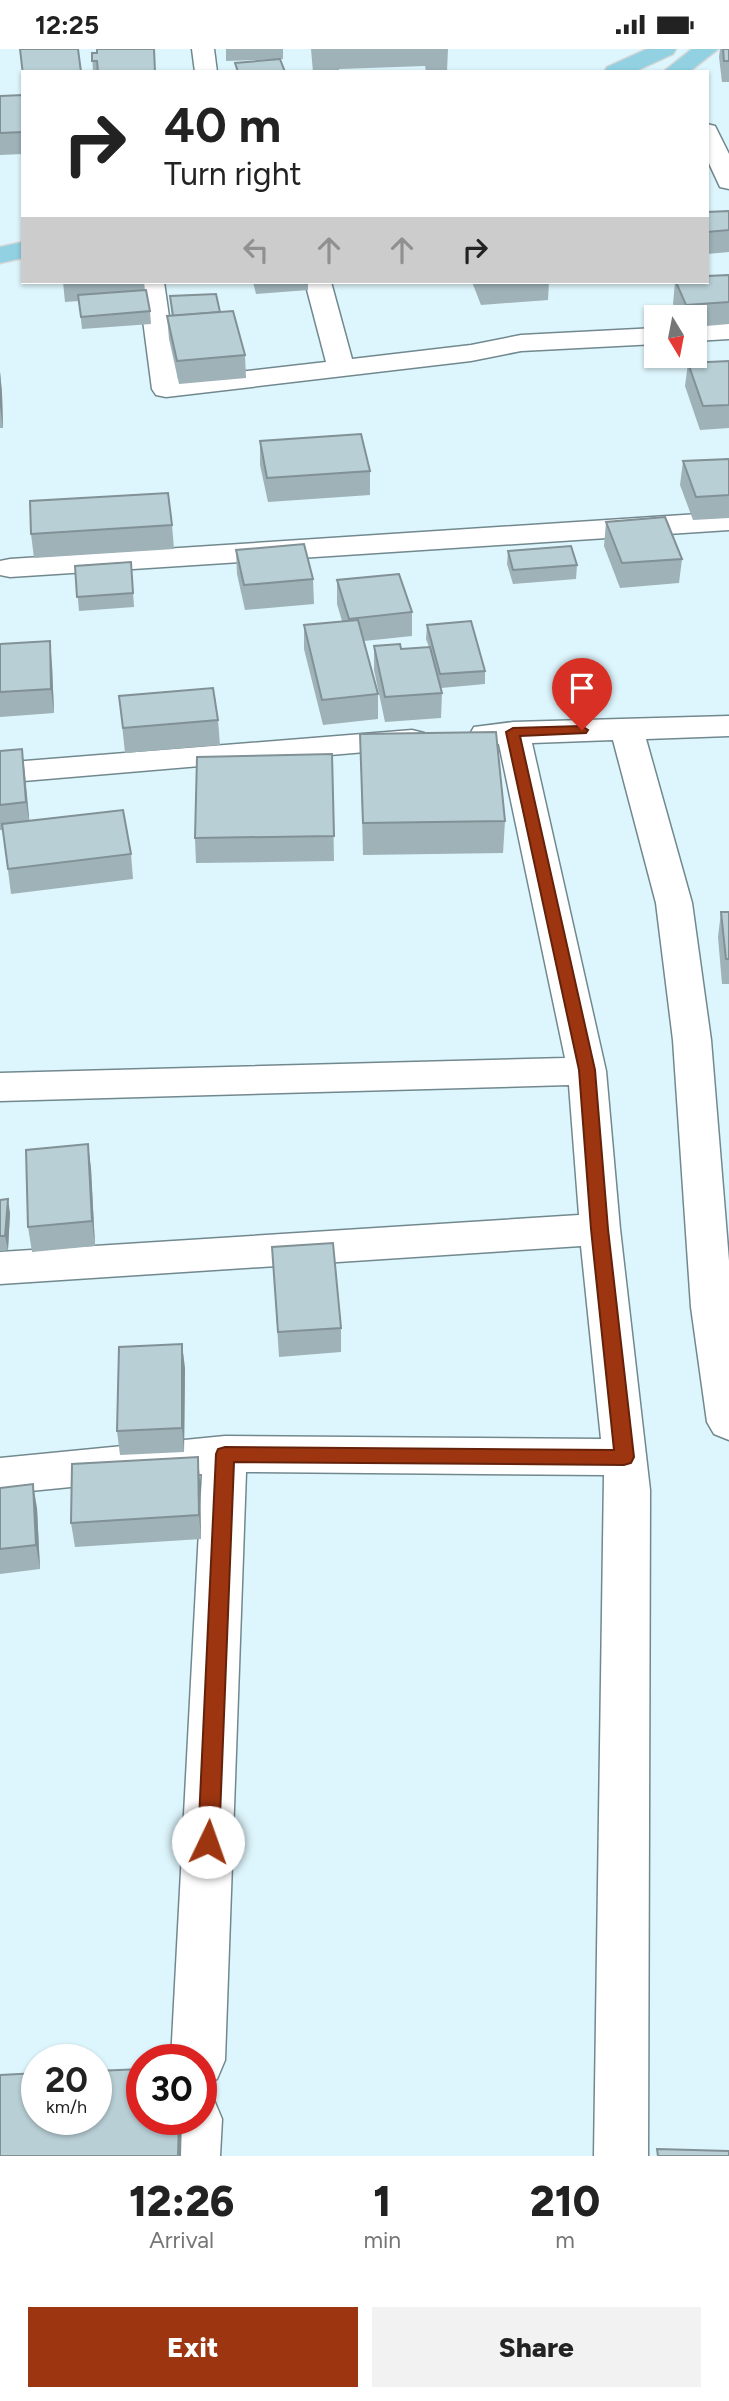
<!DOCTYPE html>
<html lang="en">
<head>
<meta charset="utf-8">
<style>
  body { margin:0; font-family:Figtree,sans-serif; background:#f2f2f2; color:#222; height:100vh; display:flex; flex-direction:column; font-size:26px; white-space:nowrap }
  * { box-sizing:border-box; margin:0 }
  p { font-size:23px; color:#767676 }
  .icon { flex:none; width:38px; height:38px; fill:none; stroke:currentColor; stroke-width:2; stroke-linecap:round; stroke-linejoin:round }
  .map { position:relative; height:2107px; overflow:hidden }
  .panel { display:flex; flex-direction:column; background:#fff; flex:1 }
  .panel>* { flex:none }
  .banner { position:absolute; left:21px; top:21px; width:688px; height:214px; border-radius:0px; box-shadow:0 2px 5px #0004; background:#fff; color:#222; overflow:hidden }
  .needle { width:46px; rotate:170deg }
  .controls { position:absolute; left:644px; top:256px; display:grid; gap:14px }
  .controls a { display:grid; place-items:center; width:63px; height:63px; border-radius:0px; background:#fff; box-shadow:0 2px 5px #0004; font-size:35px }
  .speed { position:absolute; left:21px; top:1995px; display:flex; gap:14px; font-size:35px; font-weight:700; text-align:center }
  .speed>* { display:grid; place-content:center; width:91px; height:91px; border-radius:50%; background:#fff; box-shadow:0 2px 5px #0004; line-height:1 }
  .speed small { font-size:18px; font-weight:400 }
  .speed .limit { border:10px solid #d22; background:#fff; color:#111 }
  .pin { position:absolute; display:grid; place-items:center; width:60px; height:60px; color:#fff; margin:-72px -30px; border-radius:50% 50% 50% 0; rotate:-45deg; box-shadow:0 0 7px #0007 }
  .pin .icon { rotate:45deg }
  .me { position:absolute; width:77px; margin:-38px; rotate:3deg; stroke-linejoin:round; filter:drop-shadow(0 0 5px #0008) }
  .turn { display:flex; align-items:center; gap:24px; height:147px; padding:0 28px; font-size:32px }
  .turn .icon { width:91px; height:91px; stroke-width:2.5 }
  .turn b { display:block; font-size:49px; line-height:60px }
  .lanes { display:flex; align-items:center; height:66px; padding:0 28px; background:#0003; justify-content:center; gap:35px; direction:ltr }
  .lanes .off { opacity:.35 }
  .eta { display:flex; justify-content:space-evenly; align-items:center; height:119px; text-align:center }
  .eta b { font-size:42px; font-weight:800; line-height:49px }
  .cta { display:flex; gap:14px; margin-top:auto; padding:14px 28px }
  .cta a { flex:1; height:80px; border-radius:0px; background:#9c3510; color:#fff; font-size:28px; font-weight:800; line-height:80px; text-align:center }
  .cta a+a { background:#f2f2f2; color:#222 }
  .status { display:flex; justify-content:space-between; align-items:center; height:49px; padding:0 35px; background:#fff; direction:ltr }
  .status svg { height:19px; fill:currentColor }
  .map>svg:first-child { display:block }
</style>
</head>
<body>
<div class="status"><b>12:25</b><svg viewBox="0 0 49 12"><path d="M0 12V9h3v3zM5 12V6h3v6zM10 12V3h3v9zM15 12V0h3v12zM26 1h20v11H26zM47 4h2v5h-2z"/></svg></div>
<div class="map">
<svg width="729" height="2107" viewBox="0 0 729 2107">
  <rect width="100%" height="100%" fill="#ddf5fc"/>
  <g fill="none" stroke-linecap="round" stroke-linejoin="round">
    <g stroke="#72888f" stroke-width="3">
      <g id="minor">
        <polygon points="192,0 214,0 217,23 195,23"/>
        <polygon points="707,75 715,77 729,105 729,140 720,138 707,110"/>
        <polygon points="138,233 164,233 178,330 326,313 305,233 331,233 352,310 471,296 521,286 656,279 656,295 521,302 471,312 166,348 156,346 152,340"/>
        <polygon points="729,274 729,290 695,292 695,276"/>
        <polygon points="729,463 729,481 10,528 0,526 0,512 10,510"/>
        <polygon points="729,667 729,687 646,690 692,854 711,991 729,1212 729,1391 714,1385 707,1373 691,1258 673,991 656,854 613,691 532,694 606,1022 620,1180 650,1441 648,2107 594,2107 604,1426 246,1423 225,2011 217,2030 201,2036 201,2011 171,2011 202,1425 0,1445 0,1409 225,1387 601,1390 581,1197 0,1235 0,1203 579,1166 569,1036 0,1052 0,1024 565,1009 499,695 474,692 470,685 474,678 513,673"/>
        <polygon points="412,681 424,684 428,691 424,698 0,734 0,714"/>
        <polygon points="201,2045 214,2051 222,2070 220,2107 166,2107 168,2070 201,2070"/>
      </g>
    </g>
    <g stroke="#d5d6d7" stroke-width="3">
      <g id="major">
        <polygon points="647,0 676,0 673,5 634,23 604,23 607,18"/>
        <polygon points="692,0 718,0 689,23 663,23"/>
        <polygon points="23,193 23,209 0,214 0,198"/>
      </g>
    </g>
    <use href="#minor" fill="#fff" fill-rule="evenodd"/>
    <use href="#major" fill="#91d1e2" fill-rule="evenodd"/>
  </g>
  <g fill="#9eb2b8">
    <polygon points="226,0 283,0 283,10 226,12"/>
    <polygon points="311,0 448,0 447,22 426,22 425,17 339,20 339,23 313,23"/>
    <polygon points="720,0 729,0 729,33 722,33 719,8"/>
    <polygon points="92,4 155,23 93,23"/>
    <polygon points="23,46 23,105 0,106 0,47"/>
    <polygon points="729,162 729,203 707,205 707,163"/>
    <polygon points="729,226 729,275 695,278 695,268 679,268 673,255 675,233 707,233"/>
    <polygon points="63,233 144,233 145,241 150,262 151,275 82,280 79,252 65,253"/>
    <polygon points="165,233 207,233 166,235"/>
    <polygon points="253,233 308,233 308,241 256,245"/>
    <polygon points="472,233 549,233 548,251 481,256"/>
    <polygon points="170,247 220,263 245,306 246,329 179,335 169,290 167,267 172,267"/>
    <polygon points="729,312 729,379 700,381 685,337 688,314"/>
    <polygon points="0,323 2,344 3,379 0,379"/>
    <polygon points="260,392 370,422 370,446 268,453 260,416"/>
    <polygon points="729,410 729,469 693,471 680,436 683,412"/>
    <polygon points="606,473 682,510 679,534 620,539 604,497"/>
    <polygon points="172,476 174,500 34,509 31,485"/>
    <polygon points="236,501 313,530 314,555 245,561 237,525"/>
    <polygon points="508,502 577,516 576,530 513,535 507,515"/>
    <polygon points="131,513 134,558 79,562 75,517"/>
    <polygon points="337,531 412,563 412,587 364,592 378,645 378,670 323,676 304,600 304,576 342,572 337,555"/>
    <polygon points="427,576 485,622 485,635 441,639 442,644 441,669 385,673 374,621 374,597 401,600 429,598 426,590"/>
    <polygon points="0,595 52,616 54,664 0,668"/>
    <polygon points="119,647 218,671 220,696 125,704"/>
    <polygon points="360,685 505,772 503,804 363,806"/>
    <polygon points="22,700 29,772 131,805 133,830 11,845 3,781 0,781 0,702"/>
    <polygon points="332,705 334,812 196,814 195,789"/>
    <polygon points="721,863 729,863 729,935 722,935 718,888"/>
    <polygon points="88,1095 91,1120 95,1197 32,1203 28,1178"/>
    <polygon points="0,1151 10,1164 8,1201 0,1202"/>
    <polygon points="272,1198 341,1279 341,1303 279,1308"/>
    <polygon points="182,1295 185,1320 184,1403 120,1406 117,1382"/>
    <polygon points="200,1432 201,1490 75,1498 71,1474"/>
    <polygon points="0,1439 37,1459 40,1520 0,1525"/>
  </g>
  <g fill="#819196">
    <polygon points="0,323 2,344 3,379 0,357"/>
    <polygon points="50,592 52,616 54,664 51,640"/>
    <polygon points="22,700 25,725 30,778 26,753"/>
    <polygon points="88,1095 91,1120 95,1197 92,1172"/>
    <polygon points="8,1150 10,1164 8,1201 5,1187"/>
    <polygon points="182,1295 185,1320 184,1403 182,1379"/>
    <polygon points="198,1408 200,1432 201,1490 199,1466"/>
    <polygon points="33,1435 37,1459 40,1520 36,1496"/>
    <polygon points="179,2070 182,2070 181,2107 178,2107"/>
  </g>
  <g fill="#b8cfd6" stroke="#819196" stroke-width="2">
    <polygon points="20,0 78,0 81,23 23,23 23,26"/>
    <polygon points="97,0 154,0 155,23 98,23 97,12 92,12 92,4 97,4"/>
    <polygon points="723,0 729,0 729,12 724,12"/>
    <polygon points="280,10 285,23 238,23 235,14"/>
    <polygon points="23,46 23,83 0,84 0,47"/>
    <polygon points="729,162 729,181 707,183 707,163"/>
    <polygon points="729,226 729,253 686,256 676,233 707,233 707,227"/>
    <polygon points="146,241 150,262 81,268 78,246"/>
    <polygon points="216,245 220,263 173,267 170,247"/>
    <polygon points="233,262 245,306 177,312 167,267"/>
    <polygon points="729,312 729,356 703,357 688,314"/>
    <polygon points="361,385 370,422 267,429 260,392"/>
    <polygon points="729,410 729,446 696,448 683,412"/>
    <polygon points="168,444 172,476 31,485 30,452"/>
    <polygon points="665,468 682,510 622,514 606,473"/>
    <polygon points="304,495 313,530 244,536 236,501"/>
    <polygon points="571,497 577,516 513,521 508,502"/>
    <polygon points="131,513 133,544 77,548 75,517"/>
    <polygon points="399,525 412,563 349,570 337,531"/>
    <polygon points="358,571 378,645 322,651 304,576"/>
    <polygon points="471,572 485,622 440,625 427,576"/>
    <polygon points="50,592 51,640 0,643 0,595"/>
    <polygon points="400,595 401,600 430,598 442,644 385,648 374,597"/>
    <polygon points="213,639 218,671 123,679 119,647"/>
    <polygon points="496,683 505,772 363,774 360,685"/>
    <polygon points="22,700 26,753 0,756 0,702"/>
    <polygon points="332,705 334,787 195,789 197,708"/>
    <polygon points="123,761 131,805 8,820 2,775"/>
    <polygon points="721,863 729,863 729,910 726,910"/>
    <polygon points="88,1095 92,1172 28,1178 26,1101"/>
    <polygon points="8,1150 5,1187 0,1187 0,1151"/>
    <polygon points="333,1194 341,1279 278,1283 272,1198"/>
    <polygon points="182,1295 182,1379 117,1382 119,1298"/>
    <polygon points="198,1408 199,1466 71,1474 72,1415"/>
    <polygon points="33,1435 36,1496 0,1500 0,1439"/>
    <polygon points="142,2020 142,2070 179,2070 178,2107 0,2107 0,2026 37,2024 37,2070 96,2070 96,2022"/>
    <polygon points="657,2100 729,2102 729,2107 658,2107"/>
  </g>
  <polygon fill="#9c3510" stroke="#65220a" stroke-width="2" points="582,677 588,681 586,684 520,687 595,1021 608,1180 634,1408 631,1414 624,1416 234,1413 219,1793 216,1800 208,1803 201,1800 198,1793 216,1405 218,1400 225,1398 614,1401 591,1180 579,1021 506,683 513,679"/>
</svg>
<div class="controls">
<a><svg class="needle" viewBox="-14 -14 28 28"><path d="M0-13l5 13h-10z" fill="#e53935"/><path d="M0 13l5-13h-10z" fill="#767676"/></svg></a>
</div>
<div class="speed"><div>20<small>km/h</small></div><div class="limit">30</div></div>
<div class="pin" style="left:582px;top:681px;background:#d93025"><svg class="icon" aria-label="arrive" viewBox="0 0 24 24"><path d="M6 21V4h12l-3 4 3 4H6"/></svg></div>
<svg class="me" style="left:208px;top:1793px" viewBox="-20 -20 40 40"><circle r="19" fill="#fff"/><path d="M0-13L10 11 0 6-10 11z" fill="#9c3510"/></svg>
<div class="banner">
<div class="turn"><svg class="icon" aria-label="right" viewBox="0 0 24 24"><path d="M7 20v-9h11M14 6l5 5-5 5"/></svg><div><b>40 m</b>Turn right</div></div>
<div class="lanes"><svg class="icon off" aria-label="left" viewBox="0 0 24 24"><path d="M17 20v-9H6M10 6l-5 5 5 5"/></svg><svg class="icon off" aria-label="ahead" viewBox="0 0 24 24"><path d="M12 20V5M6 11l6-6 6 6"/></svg><svg class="icon off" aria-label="ahead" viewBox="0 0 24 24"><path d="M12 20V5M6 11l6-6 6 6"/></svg><svg class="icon" aria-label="right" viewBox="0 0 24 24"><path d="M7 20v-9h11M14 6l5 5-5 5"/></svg></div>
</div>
</div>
<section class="panel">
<div class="eta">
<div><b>12:26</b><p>Arrival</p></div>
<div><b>1</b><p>min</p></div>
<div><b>210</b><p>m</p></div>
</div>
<div class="cta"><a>Exit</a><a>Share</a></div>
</section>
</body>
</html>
